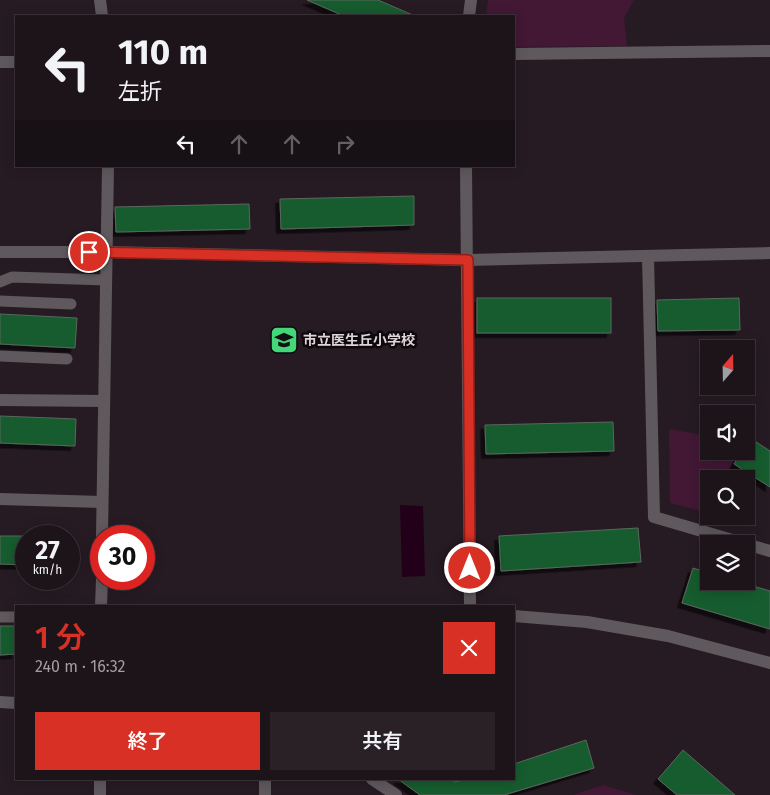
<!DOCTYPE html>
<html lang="ja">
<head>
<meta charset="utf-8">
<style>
  body { margin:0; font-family:"Fira Sans","Noto Sans JP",sans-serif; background:#2a2127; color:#f1f3f6; height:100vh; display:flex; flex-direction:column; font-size:19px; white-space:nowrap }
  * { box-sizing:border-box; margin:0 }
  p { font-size:16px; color:#a09ea2 }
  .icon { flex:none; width:28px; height:28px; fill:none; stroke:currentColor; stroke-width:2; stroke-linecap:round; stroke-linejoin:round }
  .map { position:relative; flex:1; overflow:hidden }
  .details { position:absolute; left:15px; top:605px; width:500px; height:175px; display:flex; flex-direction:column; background:#1d141a; border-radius:0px; box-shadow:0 2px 12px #0003,0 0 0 1px #3b3339 }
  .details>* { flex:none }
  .hud { position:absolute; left:15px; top:15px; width:500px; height:152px; border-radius:0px; box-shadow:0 2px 12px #0003,0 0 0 1px #3b3339; background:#1d141a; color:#f1f3f6; overflow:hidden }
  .needle { width:32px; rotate:20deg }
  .buttons { position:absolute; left:700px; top:340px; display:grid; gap:10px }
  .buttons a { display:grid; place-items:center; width:55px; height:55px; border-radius:0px; background:#1d141a; box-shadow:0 2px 12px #0003,0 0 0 1px #3b3339; font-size:25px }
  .speed { position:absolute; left:15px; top:525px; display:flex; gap:10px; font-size:25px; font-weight:700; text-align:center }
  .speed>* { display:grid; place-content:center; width:65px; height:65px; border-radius:50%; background:#1d141a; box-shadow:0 2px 12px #0003,0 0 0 1px #3b3339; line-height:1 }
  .speed small { font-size:12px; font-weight:400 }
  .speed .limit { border:8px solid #d22; background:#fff; color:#111 }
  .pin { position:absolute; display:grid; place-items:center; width:42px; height:42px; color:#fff; margin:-21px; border:2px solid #fff; border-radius:50%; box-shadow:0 1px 5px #0007 }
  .me { position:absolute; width:55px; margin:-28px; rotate:0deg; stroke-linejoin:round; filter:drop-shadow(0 0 4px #0008) }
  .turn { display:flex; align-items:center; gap:18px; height:105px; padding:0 20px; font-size:22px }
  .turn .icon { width:65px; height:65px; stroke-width:2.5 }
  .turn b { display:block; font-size:35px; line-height:42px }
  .lanes { display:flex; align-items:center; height:48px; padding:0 20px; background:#0003; justify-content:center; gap:25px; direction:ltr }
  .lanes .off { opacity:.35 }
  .round { display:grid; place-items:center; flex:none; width:52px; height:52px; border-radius:0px; background:#2a2127 }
  .headline { display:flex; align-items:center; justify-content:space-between; height:85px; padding:0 20px }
  h1 { font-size:30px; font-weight:600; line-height:38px; color:#d93025 }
  .action { display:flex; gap:10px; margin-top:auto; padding:10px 20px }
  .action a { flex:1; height:58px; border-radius:0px; background:#d93025; color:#fff; font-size:20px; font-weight:600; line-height:58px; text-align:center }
  .action a+a { background:#2a2127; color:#f1f3f6 }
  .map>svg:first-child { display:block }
</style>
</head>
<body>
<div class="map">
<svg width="770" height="795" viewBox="0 0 770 795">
  <defs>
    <filter id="shadow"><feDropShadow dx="-4.5" dy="4.5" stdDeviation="0" flood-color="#0009"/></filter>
  </defs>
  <rect width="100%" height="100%" fill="#271b23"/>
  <g fill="#421835">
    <polygon points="488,0 634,0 624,18 627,46 514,47 514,16 486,16"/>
    <polygon points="669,429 709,436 709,451 737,451 729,479 709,479 709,513 670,503"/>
    <polygon points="603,785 636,795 573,795"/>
  </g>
  <polygon fill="#230019" points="400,505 423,506 425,576 402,577"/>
  <g fill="#135c2f" stroke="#5a685d" filter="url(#shadow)">
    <polygon points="307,0 378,0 415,16 344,16"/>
    <polygon points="414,196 414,225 281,229 280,199"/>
    <polygon points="249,204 250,229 116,232 115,207"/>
    <rect x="477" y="298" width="134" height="35"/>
    <polygon points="739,298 740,330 658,331 657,300"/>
    <polygon points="0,314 77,318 75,348 0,344"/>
    <polygon points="0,416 76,419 75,446 0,443"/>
    <polygon points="613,422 614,451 486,454 485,425"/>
    <polygon points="750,438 770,451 770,487 734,464 742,451 746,451 746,444"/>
    <polygon points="638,528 641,562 501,571 499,536"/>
    <polygon points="0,536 26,536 26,565 0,564"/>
    <polygon points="693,568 709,573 709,581 736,581 770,591 770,629 682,603"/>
    <polygon points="0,626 16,626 16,654 0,655"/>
    <polygon points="586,740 594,768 504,795 420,795 398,779 450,779 455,782 466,779 514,779 514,764"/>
    <polygon points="683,750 735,795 677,795 658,779"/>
  </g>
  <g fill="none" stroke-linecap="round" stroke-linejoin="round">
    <g stroke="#5f595d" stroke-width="11">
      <polyline points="0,282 12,277 106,280"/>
      <polyline points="0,301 71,304"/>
      <polyline points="0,356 67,359"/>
      <polyline points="0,617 16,617"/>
    </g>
    <g stroke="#5f595d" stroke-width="12">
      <polyline points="100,0 102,16"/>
      <polyline points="469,16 471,0"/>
      <polyline points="514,54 770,51"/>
      <polyline points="0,62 16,62"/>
      <polyline points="466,166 470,606"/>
      <polyline points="0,252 107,252 468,260 770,253"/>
      <polyline points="648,256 654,517 746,544"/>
      <polyline points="0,400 104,401"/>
      <polyline points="0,499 102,502"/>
      <polyline points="102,536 108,166"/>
      <polyline points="746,544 770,551"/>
      <polyline points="101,606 102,579"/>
      <polyline points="514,616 587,622 668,636 770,663"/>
      <polyline points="372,779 396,795"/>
      <polyline points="100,795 100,779"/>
      <polyline points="265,795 265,779"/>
    </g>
    <polyline stroke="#5f595d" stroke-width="12" points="0,702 16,703"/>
  </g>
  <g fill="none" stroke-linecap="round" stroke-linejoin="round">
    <g stroke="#8d1f18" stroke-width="12">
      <polyline id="route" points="89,252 468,260 470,568"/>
    </g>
    <use href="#route" stroke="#d93025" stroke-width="9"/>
  </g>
  <defs>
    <g id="school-square" transform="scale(1.4375)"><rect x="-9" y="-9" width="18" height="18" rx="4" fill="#44d77a" stroke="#0d080b"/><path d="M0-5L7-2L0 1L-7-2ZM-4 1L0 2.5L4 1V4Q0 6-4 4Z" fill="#111"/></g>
  </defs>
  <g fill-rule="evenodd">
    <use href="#school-square" x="284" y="340"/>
  </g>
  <g text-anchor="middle" stroke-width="5" stroke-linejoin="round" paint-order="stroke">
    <g font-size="14" font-weight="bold" fill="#ded5da" stroke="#0d080b" text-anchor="start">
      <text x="303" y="345">市立医生丘小学校</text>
    </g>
  </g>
</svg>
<div class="buttons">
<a><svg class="needle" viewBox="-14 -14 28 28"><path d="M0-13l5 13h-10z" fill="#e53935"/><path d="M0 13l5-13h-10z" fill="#a09ea2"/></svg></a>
<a><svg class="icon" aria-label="sound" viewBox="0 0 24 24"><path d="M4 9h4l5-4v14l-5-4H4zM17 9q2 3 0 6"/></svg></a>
<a><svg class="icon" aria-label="search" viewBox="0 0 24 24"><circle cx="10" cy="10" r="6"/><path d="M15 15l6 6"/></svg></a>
<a><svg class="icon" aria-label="layers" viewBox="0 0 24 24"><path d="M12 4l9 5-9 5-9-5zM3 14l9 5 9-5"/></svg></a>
</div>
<div class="speed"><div>27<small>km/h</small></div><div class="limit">30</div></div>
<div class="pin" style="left:89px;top:252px;background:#d93025"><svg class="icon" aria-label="arrive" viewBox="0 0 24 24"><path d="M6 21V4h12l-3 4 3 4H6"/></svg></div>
<svg class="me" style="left:470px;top:568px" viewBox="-20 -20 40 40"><circle r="17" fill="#d93025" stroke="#fff" stroke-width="3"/><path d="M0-11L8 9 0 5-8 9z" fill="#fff"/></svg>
<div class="hud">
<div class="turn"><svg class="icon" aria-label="left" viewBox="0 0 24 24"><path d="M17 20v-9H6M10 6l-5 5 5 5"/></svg><div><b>110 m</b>左折</div></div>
<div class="lanes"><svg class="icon" aria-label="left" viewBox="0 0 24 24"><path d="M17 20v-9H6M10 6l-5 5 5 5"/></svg><svg class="icon off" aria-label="ahead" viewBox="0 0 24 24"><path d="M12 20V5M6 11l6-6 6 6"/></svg><svg class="icon off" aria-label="ahead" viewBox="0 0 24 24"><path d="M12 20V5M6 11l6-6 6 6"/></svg><svg class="icon off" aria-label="right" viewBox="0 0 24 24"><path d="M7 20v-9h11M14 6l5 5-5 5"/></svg></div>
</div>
<section class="details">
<div class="headline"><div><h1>1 分</h1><p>240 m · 16:32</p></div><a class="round" style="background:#d93025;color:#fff"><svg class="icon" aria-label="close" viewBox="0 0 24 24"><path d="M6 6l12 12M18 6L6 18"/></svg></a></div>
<div class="action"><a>終了</a><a>共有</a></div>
</section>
</div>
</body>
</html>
